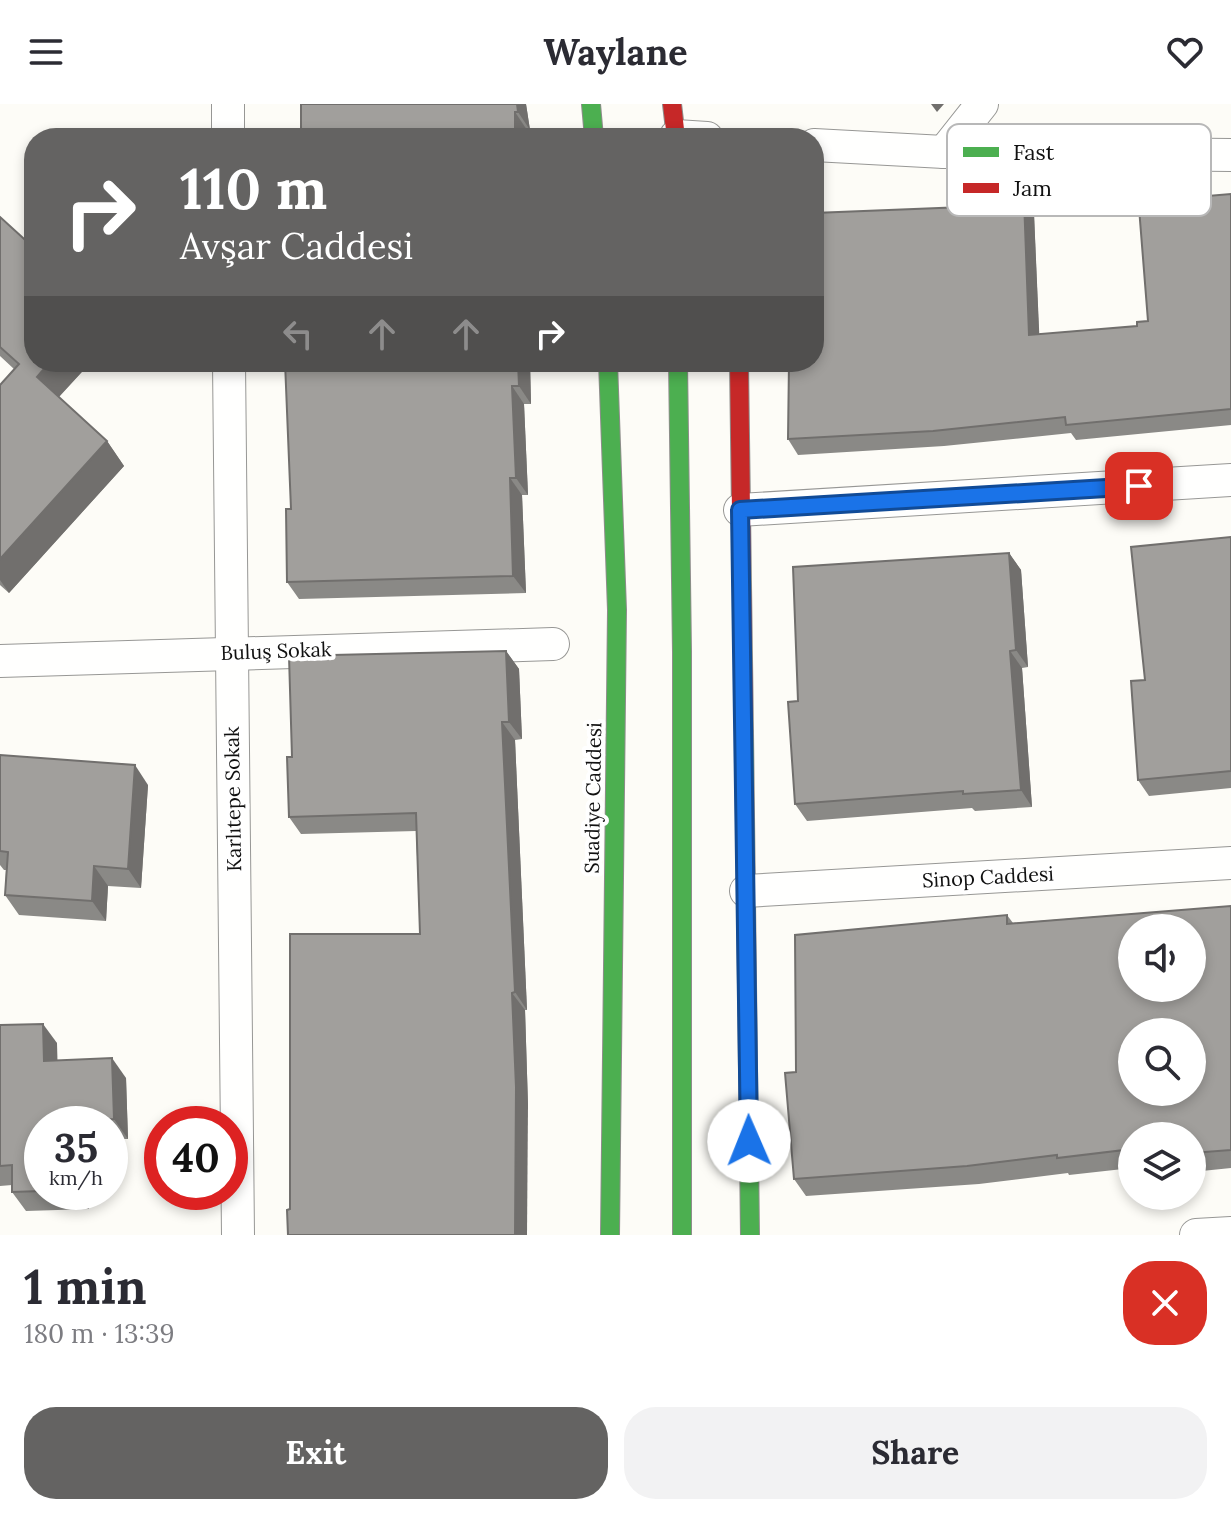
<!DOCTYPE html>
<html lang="en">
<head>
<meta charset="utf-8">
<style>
  body { margin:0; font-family:Lora,serif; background:#f2f2f3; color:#2b2b33; height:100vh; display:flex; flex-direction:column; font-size:30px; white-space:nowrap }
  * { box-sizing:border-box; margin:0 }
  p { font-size:26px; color:#7c7c81 }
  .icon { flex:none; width:44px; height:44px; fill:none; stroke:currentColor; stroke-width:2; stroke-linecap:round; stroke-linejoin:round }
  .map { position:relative; height:1131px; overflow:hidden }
  .side { display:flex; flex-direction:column; background:#fff; flex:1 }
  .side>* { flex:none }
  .banner { position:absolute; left:24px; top:24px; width:800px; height:244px; border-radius:32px; box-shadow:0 4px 12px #0003; background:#646362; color:#fff; overflow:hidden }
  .tools { position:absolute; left:1118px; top:810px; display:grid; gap:16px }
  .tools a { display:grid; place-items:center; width:88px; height:88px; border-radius:50%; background:#fff; box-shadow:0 4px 12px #0003; font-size:40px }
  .speed { position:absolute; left:24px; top:1002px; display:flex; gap:16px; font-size:40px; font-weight:700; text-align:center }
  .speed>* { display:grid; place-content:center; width:104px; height:104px; border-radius:50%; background:#fff; box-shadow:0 4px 12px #0003; line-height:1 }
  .speed small { font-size:20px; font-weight:400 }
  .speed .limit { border:12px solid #d22; background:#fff; color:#111 }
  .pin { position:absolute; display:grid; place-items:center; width:68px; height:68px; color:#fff; margin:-34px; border-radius:16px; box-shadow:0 4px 12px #0006 }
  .me { position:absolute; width:88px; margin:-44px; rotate:359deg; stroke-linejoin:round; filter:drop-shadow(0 0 6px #0008) }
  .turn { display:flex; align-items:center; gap:28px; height:168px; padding:0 24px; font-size:36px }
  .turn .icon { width:104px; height:104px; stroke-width:2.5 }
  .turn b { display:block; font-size:56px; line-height:68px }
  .lanes { display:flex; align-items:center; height:76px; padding:0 24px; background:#0003; justify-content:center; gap:40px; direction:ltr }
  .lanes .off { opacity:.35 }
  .round { display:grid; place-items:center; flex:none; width:84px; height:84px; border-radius:32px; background:#f2f2f3 }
  .head { display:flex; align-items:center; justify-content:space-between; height:136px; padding:0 24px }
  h1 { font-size:48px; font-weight:800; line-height:60px }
  .cta { display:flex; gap:16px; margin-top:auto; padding:16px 24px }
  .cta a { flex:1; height:92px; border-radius:32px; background:#646362; color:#fff; font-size:32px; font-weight:800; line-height:92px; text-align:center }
  .cta a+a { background:#f2f2f3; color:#2b2b33 }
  header { display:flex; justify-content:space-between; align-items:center; height:104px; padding:0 24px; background:#fff; font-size:36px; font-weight:800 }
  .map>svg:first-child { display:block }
</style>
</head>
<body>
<header><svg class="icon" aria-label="menu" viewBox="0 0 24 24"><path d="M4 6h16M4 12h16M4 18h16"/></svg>Waylane<svg class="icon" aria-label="heart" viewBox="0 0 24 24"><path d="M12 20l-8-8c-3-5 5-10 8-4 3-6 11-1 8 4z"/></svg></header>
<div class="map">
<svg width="1231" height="1131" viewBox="0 0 1231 1131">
  <rect width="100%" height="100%" fill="#fdfcf7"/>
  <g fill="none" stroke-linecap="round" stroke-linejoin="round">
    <g stroke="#979795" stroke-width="34">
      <g id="street">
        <polyline points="228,0 228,34"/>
        <polyline points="676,32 707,34"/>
        <polyline points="814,41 944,48 1231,51"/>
        <polyline points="944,48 982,0"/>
        <polyline points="229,258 238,1131"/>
        <polyline points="740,406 1231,376"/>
        <polyline points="0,557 553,540"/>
        <polyline points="746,787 1231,759"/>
        <polyline points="1196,1131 1231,1129"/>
      </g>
    </g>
    <g stroke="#8e8d8b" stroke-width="20">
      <g id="fast">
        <polyline points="591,0 594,34"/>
        <polyline points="608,258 617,506 610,1131"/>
        <polyline points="678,258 682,548 682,1131"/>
        <polyline points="744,629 750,1131"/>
      </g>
    </g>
    <g stroke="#8e8d8b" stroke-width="20">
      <g id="jam">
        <polyline points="672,0 676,34"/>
        <polyline points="739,258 744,629"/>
      </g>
    </g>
    <use href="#street" stroke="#fffffe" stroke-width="32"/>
    <use href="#fast" stroke="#4caf50" stroke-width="18"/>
    <use href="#jam" stroke="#c62828" stroke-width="18"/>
  </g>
  <g fill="#8a8986">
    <polygon points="301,0 526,0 530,26 527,26"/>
    <polygon points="1231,90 1231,321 1076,336 1071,329 944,342 798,351 788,335 1034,110 1039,231 1137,222 1148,217 1200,93"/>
    <polygon points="0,113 34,258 91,258 59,293 107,337 124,362 9,489 0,481 0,281 14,265 0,252"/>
    <polygon points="530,258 531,300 524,300 528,391 522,391 526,489 299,495 287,478 291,405"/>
    <polygon points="1231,433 1231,684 1149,692 1138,676 1145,576"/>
    <polygon points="1009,449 1021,466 1028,563 1022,564 1032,703 975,707 972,704 807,717 795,700 798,597"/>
    <polygon points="506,547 519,565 522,635 515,636 527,906 525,906 528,1001 290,1105 420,830 416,727 301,730 289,713"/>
    <polygon points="148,681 141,784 108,782 106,817 19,811 5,791 6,766 4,766 0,761 0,747"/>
    <polygon points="1231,802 1231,1064 1192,1068 1192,1032 1132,1032 1132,1064 1069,1071 1068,1069 979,1080 806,1092 794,1075 796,968 1007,811 1013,819"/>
    <polygon points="0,921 57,939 57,956 126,974 128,1035 110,1035 110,1020 42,1020 42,1088 89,1088 89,1105 26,1107 12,1088 12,1081 0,1082"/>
  </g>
  <g fill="#716f6d">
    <polygon points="517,0 526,0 530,26 518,8"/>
    <polygon points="931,0 944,0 937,8"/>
    <polygon points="515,8 527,26 527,34 515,34"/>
    <polygon points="1024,95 1034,110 1040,247 1029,231"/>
    <polygon points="50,258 91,258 54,298 37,273"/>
    <polygon points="518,258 530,258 531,300 519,282"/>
    <polygon points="512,282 524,300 528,391 516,374"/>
    <polygon points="107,337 124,362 9,489 0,476 0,455"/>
    <polygon points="510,374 522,391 526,489 513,472"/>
    <polygon points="1009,449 1021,466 1028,563 1016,546"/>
    <polygon points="506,547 519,565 522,635 509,618"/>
    <polygon points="1010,547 1022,564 1032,703 1021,686"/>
    <polygon points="502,618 515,636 527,906 515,888"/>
    <polygon points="135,661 148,681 141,784 128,765"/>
    <polygon points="94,762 108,782 106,817 92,797"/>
    <polygon points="512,889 525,906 528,1001 527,1131 515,1131"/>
    <polygon points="43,920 57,939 58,976 44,957"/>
    <polygon points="112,954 126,974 128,1035 114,1015"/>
    <polygon points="77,1088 89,1088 89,1105"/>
  </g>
  <g fill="#a19f9c" stroke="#716f6d" stroke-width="2" fill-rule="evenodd">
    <polygon points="301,0 517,0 518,8 515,8 515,34 301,34"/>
    <polygon points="1196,87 1196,93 1231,90 1231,305 1066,321 1065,313 933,327 788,335 789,258 814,258 814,109 964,103 964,97 1024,95 1029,231 1137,222 1137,218 1148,217 1138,91"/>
    <polygon points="0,113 34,144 34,258 50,258 37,273 107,337 0,455 0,281 19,260 0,243"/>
    <polygon points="285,258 518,258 519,282 512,282 516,374 510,374 513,472 287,478 286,405 291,405"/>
    <polygon points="1231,433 1231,667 1138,676 1131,577 1145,576 1131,443"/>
    <polygon points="1009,449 1016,546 1010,547 1021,686 963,690 963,687 795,700 788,598 798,597 793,463"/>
    <polygon points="506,547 509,618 502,618 515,888 512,889 516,983 515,1131 288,1131 287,1106 290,1105 290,830 420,830 416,709 289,713 287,653 292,653 289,552"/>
    <polygon points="0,651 135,661 128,765 94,762 92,797 5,791 8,748 0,747"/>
    <path d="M1231,802V1046L1192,1049V1032H1132V1045L1057,1054V1051L967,1062L794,1075L785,969L796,968L795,831L1007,811V820ZM1132,824H1192V884H1132ZM1132,928H1192V988H1132Z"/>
    <polygon points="43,920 44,957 112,954 114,1015 73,1016 73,1020 42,1020 42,1087 12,1088 12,1061 0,1062 0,921"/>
  </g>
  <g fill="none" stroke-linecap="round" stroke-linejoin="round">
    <g stroke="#114b97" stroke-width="20">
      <polyline id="route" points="749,1037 740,406 1139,382"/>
    </g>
    <use href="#route" stroke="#1a73e8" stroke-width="14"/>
  </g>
  <g text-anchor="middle" stroke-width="8" stroke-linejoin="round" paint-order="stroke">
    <g font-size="20" fill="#111" stroke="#fff">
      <text transform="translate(276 547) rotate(-2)" y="7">Buluş Sokak</text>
      <text transform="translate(593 694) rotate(-89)" y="7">Suadiye Caddesi</text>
      <text transform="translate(233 695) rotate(-91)" y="7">Karlıtepe Sokak</text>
      <text transform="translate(988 773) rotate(-3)" y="7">Sinop Caddesi</text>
    </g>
  </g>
  <rect x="947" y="20" width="264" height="92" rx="12" fill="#fff" stroke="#b8b8b8" stroke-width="2"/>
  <rect x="963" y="43" width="36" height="10" fill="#4caf50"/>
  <rect x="963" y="79" width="36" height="10" fill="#c62828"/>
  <g font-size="22" fill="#111">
    <text x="1013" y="56">Fast</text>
    <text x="1013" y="92">Jam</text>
  </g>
</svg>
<div class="tools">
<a><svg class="icon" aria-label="sound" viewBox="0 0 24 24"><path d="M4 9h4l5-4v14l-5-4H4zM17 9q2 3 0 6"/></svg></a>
<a><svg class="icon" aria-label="search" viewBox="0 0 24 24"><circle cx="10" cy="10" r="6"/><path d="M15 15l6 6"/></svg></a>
<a><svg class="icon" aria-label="layers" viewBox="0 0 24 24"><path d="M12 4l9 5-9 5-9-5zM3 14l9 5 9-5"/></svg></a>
</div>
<div class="speed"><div>35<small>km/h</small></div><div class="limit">40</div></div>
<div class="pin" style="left:1139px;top:382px;background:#d93025"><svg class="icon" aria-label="arrive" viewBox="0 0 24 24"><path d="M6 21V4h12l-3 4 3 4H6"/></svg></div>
<svg class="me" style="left:749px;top:1037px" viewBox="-20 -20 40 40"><circle r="19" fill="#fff"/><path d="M0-13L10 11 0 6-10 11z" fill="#1a73e8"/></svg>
<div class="banner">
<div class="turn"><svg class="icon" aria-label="right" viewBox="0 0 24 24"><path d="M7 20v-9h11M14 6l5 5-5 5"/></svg><div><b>110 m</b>Avşar Caddesi</div></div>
<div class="lanes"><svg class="icon off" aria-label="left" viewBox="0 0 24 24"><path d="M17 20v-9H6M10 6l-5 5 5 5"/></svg><svg class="icon off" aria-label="ahead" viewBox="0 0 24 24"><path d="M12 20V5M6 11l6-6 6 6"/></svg><svg class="icon off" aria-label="ahead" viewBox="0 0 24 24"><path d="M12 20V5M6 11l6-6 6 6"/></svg><svg class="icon" aria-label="right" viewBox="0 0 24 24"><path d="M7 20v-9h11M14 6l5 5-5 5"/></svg></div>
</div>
</div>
<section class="side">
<div class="head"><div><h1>1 min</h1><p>180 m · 13:39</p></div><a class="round" style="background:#d93025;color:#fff"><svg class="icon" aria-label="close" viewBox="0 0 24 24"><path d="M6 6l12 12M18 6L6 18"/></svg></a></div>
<div class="cta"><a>Exit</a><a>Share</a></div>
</section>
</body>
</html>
